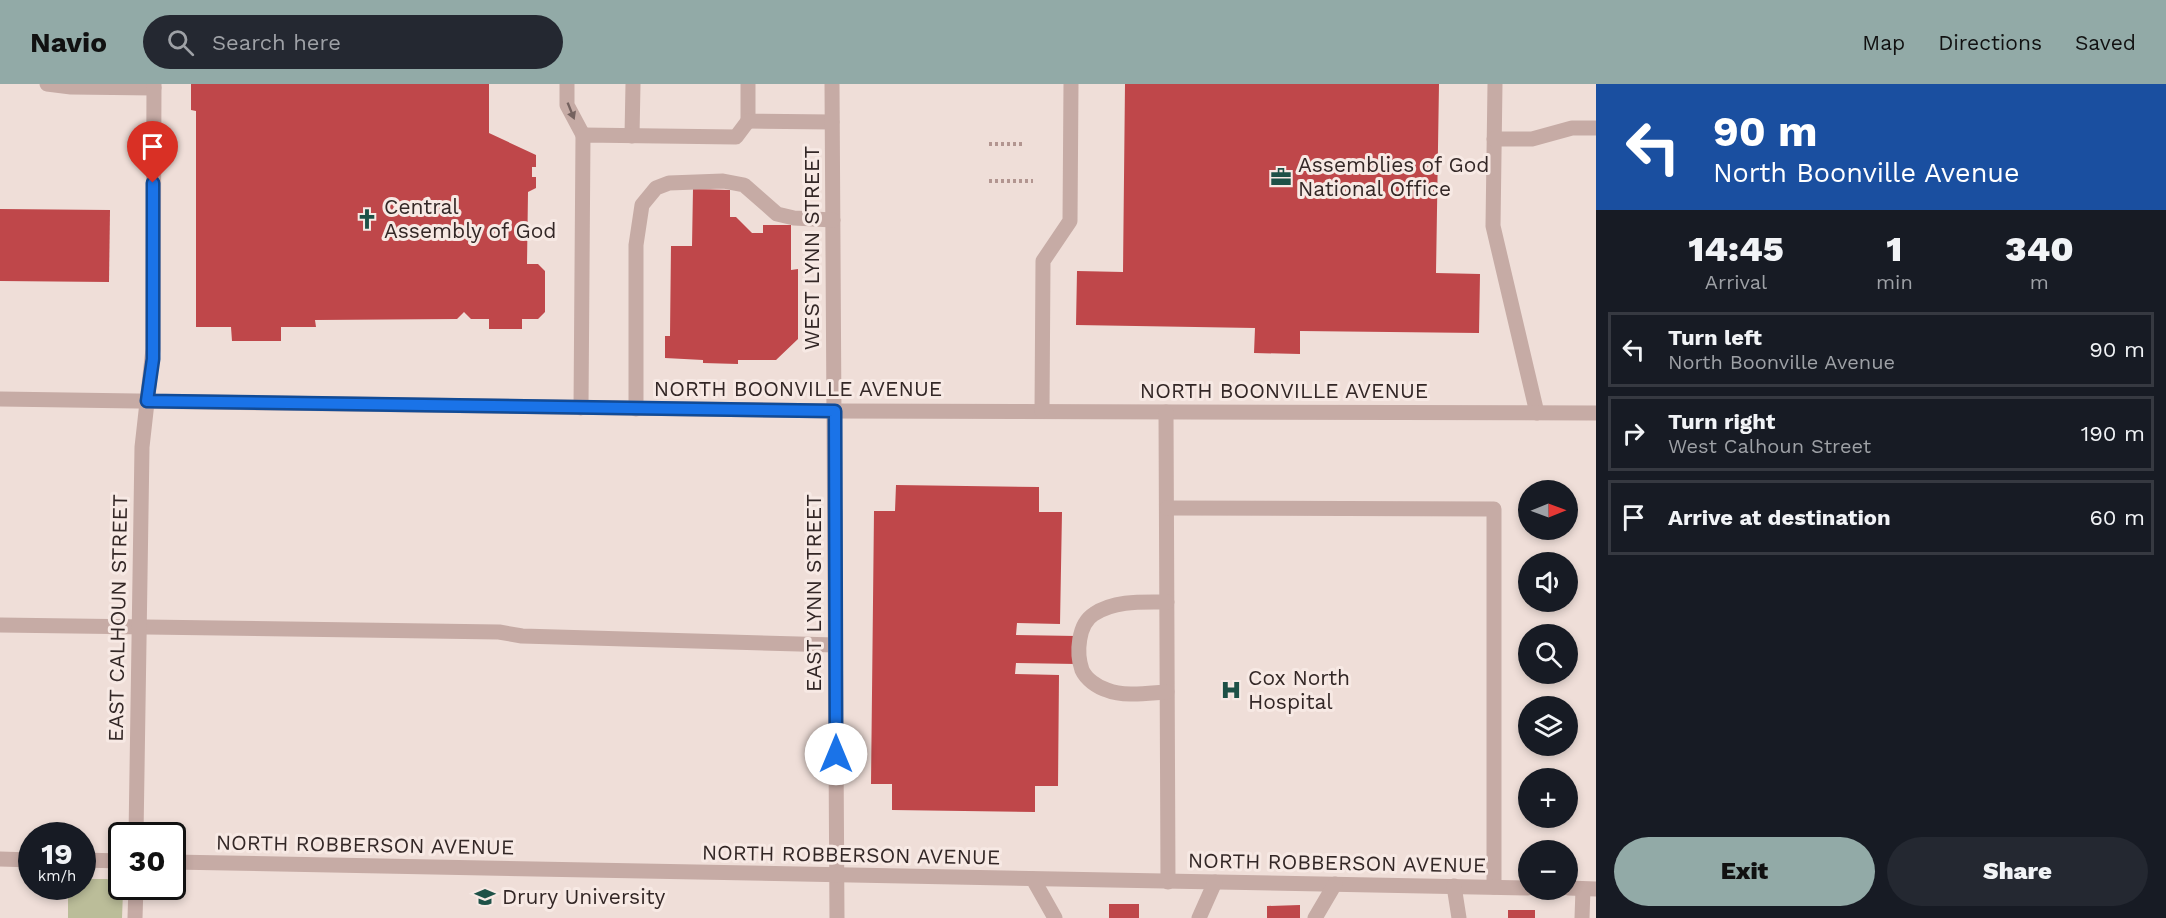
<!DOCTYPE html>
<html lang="en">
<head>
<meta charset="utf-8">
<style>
  body { margin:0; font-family:"Work Sans",sans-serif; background:#242831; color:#f1f3f6; height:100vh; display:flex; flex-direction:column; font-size:22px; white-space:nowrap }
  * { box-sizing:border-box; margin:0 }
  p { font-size:20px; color:#9ea1a6 }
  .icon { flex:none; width:33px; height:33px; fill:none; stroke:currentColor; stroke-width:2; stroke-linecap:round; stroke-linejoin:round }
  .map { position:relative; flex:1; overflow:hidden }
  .sheet { display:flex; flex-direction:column; background:#171b24; width:570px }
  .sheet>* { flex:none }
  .guide { background:#1a4fa0; color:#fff; overflow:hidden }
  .needle { width:39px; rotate:89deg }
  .buttons { position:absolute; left:1518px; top:396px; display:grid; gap:12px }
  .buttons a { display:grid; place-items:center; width:60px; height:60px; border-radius:50%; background:#171b24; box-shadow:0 3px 9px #0003; font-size:30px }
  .speed { position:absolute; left:18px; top:738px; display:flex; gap:12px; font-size:30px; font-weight:700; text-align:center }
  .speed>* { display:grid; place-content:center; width:78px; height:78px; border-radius:50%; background:#171b24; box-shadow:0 3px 9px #0003; line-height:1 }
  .speed small { font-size:15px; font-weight:400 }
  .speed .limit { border:3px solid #111; border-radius:9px; background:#fff; color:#111 }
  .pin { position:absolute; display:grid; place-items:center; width:51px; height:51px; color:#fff; margin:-62px -26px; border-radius:50% 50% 50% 0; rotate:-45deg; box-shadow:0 0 6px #0007 }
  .pin .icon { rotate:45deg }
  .me { position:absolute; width:66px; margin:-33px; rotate:0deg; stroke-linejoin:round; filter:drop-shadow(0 0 4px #0008) }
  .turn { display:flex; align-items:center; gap:21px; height:126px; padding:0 18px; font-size:27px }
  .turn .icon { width:78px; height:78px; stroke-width:2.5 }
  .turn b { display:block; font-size:42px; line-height:51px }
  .eta { display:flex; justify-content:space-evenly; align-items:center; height:102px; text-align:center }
  .eta b { font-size:36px; font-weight:800; line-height:42px }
  .action { display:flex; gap:12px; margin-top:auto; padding:12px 18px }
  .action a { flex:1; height:69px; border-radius:36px; background:#92aaa7; color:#111; font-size:24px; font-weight:800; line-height:69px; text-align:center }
  .action a+a { background:#242831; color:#f1f3f6 }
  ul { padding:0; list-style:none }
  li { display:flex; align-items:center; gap:18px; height:75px; margin:0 12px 9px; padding:0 6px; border:3px solid #363941; border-radius:0px }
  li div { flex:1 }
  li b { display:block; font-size:22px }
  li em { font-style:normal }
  header { display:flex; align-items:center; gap:36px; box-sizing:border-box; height:84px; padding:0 30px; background:#92aaa7; color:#111 }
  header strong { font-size:28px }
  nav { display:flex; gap:33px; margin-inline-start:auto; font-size:21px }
  .search { width:420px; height:54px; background:#242831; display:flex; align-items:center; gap:15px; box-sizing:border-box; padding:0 21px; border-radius:33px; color:#9ea1a6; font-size:22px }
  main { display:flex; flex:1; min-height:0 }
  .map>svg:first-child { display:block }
</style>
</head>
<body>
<header>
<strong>Navio</strong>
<div class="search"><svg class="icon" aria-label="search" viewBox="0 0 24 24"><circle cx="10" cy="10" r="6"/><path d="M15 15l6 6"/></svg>Search here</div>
<nav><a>Map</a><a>Directions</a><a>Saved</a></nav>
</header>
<main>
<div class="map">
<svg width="1596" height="834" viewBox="0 0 1596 834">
  <rect width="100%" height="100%" fill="#efded8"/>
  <polygon fill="#bbbd99" points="83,795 107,795 119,800 123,808 122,834 68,834 68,803 82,802"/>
  <g fill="#bf474a">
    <polygon points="191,0 489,0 489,49 536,71 536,83 532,83 532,93 536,93 536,104 528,108 527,180 538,180 545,187 545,228 538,235 522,235 522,245 489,245 489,235 471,235 464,228 457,235 315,236 316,243 281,243 281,257 232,257 231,243 196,243 196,27 191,26"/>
    <polygon points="1125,0 1439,0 1436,189 1480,190 1479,249 1300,247 1300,270 1254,269 1255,244 1076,241 1077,187 1123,188"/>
    <polygon points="693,105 730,106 730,133 736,133 752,149 763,149 763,141 791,141 791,186 798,185 798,255 776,276 738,276 738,280 703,279 703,276 665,274 665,252 670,252 671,162 692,162"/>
    <polygon points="0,125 110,126 109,198 0,197"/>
    <polygon points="896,401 1039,403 1039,428 1062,428 1060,540 1017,539 1016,551 1076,552 1076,580 1016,579 1015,590 1059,591 1058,702 1035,702 1035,728 892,726 892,700 871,700 874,427 895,427"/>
    <rect x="1109" y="820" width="30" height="14"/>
    <polygon points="1300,821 1300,834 1267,834 1267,822"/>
    <rect x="1508" y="826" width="27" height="8"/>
  </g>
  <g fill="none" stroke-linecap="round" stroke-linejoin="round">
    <g stroke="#b29590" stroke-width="4" stroke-dasharray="3 3" stroke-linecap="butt">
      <polyline points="989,60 1024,60"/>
      <polyline points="989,97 1033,97"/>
    </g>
    <g stroke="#c6aba5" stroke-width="15">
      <polyline points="47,0 71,3 154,4"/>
      <polyline points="567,0 567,21 583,51"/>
      <polyline points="748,0 748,37 832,38"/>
      <polyline points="832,0 837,834"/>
      <polyline points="1495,0 1493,142 1537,329"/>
      <polyline points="632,52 633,0"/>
      <polyline points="1494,55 1532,55 1572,44 1596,44"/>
      <polyline points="0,315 835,327 1596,329"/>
      <polyline points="581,324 583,51 736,53 748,37"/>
      <polyline points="636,325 636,161 642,121 656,104 669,99 723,97 744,101 777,130 794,134 833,136"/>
      <polyline points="1042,327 1043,177 1070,137 1071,0"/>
      <polyline points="1166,328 1168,798"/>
      <polyline points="1167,424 1494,425 1494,803"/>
      <path d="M1167,518C1143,518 1115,516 1094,530C1078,540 1076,569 1082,586C1086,595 1097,603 1107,606C1124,613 1149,609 1167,608"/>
      <polyline points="0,541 499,548 522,552 835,561"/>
      <polyline points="136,752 142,363 153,265 154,0"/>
      <polyline points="0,775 32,776"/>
      <polyline points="82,776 122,777"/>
      <polyline points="172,778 1528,804"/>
      <polyline points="1033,795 1055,834"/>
      <polyline points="1454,802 1459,834"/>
      <polyline points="1568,804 1596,805"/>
      <polyline points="135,834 136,802"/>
      <polyline points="1199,834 1215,798"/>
      <polyline points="1315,834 1335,800"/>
      <polyline points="1582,834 1583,805"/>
    </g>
  </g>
  <defs><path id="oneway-solid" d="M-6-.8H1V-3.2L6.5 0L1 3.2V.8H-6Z" transform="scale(1.5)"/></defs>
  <use fill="#75625f" href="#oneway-solid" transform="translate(571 27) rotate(68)"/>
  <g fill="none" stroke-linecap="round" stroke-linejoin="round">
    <g stroke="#114b97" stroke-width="15">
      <polyline id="route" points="153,99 153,275 147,317 835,327 836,670"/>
    </g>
    <use href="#route" stroke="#1a73e8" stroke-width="10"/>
  </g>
  <defs>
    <g id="office-bare" transform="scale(1.62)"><path d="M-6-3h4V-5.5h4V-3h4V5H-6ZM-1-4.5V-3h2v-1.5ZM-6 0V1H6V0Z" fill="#1e5147" stroke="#f7e9e4" stroke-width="2.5" paint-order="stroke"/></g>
    <g id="church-bare" transform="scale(1.62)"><path d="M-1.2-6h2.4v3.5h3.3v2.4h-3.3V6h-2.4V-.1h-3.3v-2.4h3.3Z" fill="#1e5147" stroke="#f7e9e4" stroke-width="2.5" paint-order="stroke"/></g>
    <g id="hospital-bare" transform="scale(1.62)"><path d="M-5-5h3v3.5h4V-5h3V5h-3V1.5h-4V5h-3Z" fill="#1e5147" stroke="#f7e9e4" stroke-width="2.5" paint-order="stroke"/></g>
    <g id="university-bare" transform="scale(1.62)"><path d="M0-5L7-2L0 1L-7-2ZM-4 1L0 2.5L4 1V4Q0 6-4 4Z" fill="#1e5147" stroke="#f7e9e4" stroke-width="2.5" paint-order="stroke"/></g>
  </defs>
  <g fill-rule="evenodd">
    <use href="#office-bare" x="1281" y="93"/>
    <use href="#church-bare" x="367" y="135"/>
    <use href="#hospital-bare" x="1231" y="606"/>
    <use href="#university-bare" x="485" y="813"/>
  </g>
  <g text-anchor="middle" stroke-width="6" stroke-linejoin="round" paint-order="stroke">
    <g font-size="21" fill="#332726" stroke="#f7e9e4" text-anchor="start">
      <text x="1298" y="88">Assemblies of God<tspan x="1298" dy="24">National Office</tspan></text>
      <text x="384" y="130">Central<tspan x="384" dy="24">Assembly of God</tspan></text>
      <text x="1248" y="601">Cox North<tspan x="1248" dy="24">Hospital</tspan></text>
      <text x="502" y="820">Drury University</text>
    </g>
    <g font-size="21" fill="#332726" stroke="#f7e9e4">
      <text transform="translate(812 164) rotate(-90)" y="7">WEST LYNN STREET</text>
      <text x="798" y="312">NORTH BOONVILLE AVENUE</text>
      <text x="1284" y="314">NORTH BOONVILLE AVENUE</text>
      <text transform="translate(814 509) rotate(-90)" y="7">EAST LYNN STREET</text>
      <text transform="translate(118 534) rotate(-89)" y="7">EAST CALHOUN STREET</text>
      <text transform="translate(365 761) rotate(1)" y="7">NORTH ROBBERSON AVENUE</text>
      <text transform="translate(851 771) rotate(1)" y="7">NORTH ROBBERSON AVENUE</text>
      <text transform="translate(1337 779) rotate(1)" y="7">NORTH ROBBERSON AVENUE</text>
    </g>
  </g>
</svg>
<div class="buttons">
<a><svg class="needle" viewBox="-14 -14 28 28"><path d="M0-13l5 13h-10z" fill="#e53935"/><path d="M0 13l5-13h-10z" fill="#9ea1a6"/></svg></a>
<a><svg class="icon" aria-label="sound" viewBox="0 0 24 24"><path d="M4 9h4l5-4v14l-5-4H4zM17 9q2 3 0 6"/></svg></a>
<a><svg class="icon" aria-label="search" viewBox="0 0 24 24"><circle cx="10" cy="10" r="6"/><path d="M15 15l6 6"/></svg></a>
<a><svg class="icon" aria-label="layers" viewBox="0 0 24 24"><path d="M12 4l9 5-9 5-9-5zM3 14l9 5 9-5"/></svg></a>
<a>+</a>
<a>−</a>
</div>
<div class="speed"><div>19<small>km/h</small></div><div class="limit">30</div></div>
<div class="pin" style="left:153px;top:99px;background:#d93025"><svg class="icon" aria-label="arrive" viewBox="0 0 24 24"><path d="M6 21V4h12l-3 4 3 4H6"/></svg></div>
<svg class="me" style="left:836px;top:670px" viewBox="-20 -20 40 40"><circle r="19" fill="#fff"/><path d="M0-13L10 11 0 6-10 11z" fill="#1a73e8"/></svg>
</div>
<section class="sheet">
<div class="guide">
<div class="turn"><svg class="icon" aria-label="left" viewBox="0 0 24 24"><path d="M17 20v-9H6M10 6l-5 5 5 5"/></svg><div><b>90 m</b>North Boonville Avenue</div></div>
</div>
<div class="eta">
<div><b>14:45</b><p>Arrival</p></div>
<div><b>1</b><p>min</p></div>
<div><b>340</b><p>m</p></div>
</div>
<ul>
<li><svg class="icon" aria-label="left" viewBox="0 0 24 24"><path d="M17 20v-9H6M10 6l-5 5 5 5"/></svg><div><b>Turn left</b><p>North Boonville Avenue</p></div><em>90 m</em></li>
<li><svg class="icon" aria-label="right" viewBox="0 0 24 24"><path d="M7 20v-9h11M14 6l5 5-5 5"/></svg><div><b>Turn right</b><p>West Calhoun Street</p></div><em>190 m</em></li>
<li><svg class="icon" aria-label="arrive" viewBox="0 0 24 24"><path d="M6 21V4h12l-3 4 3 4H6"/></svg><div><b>Arrive at destination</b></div><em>60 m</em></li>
</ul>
<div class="action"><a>Exit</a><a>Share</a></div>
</section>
</main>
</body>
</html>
